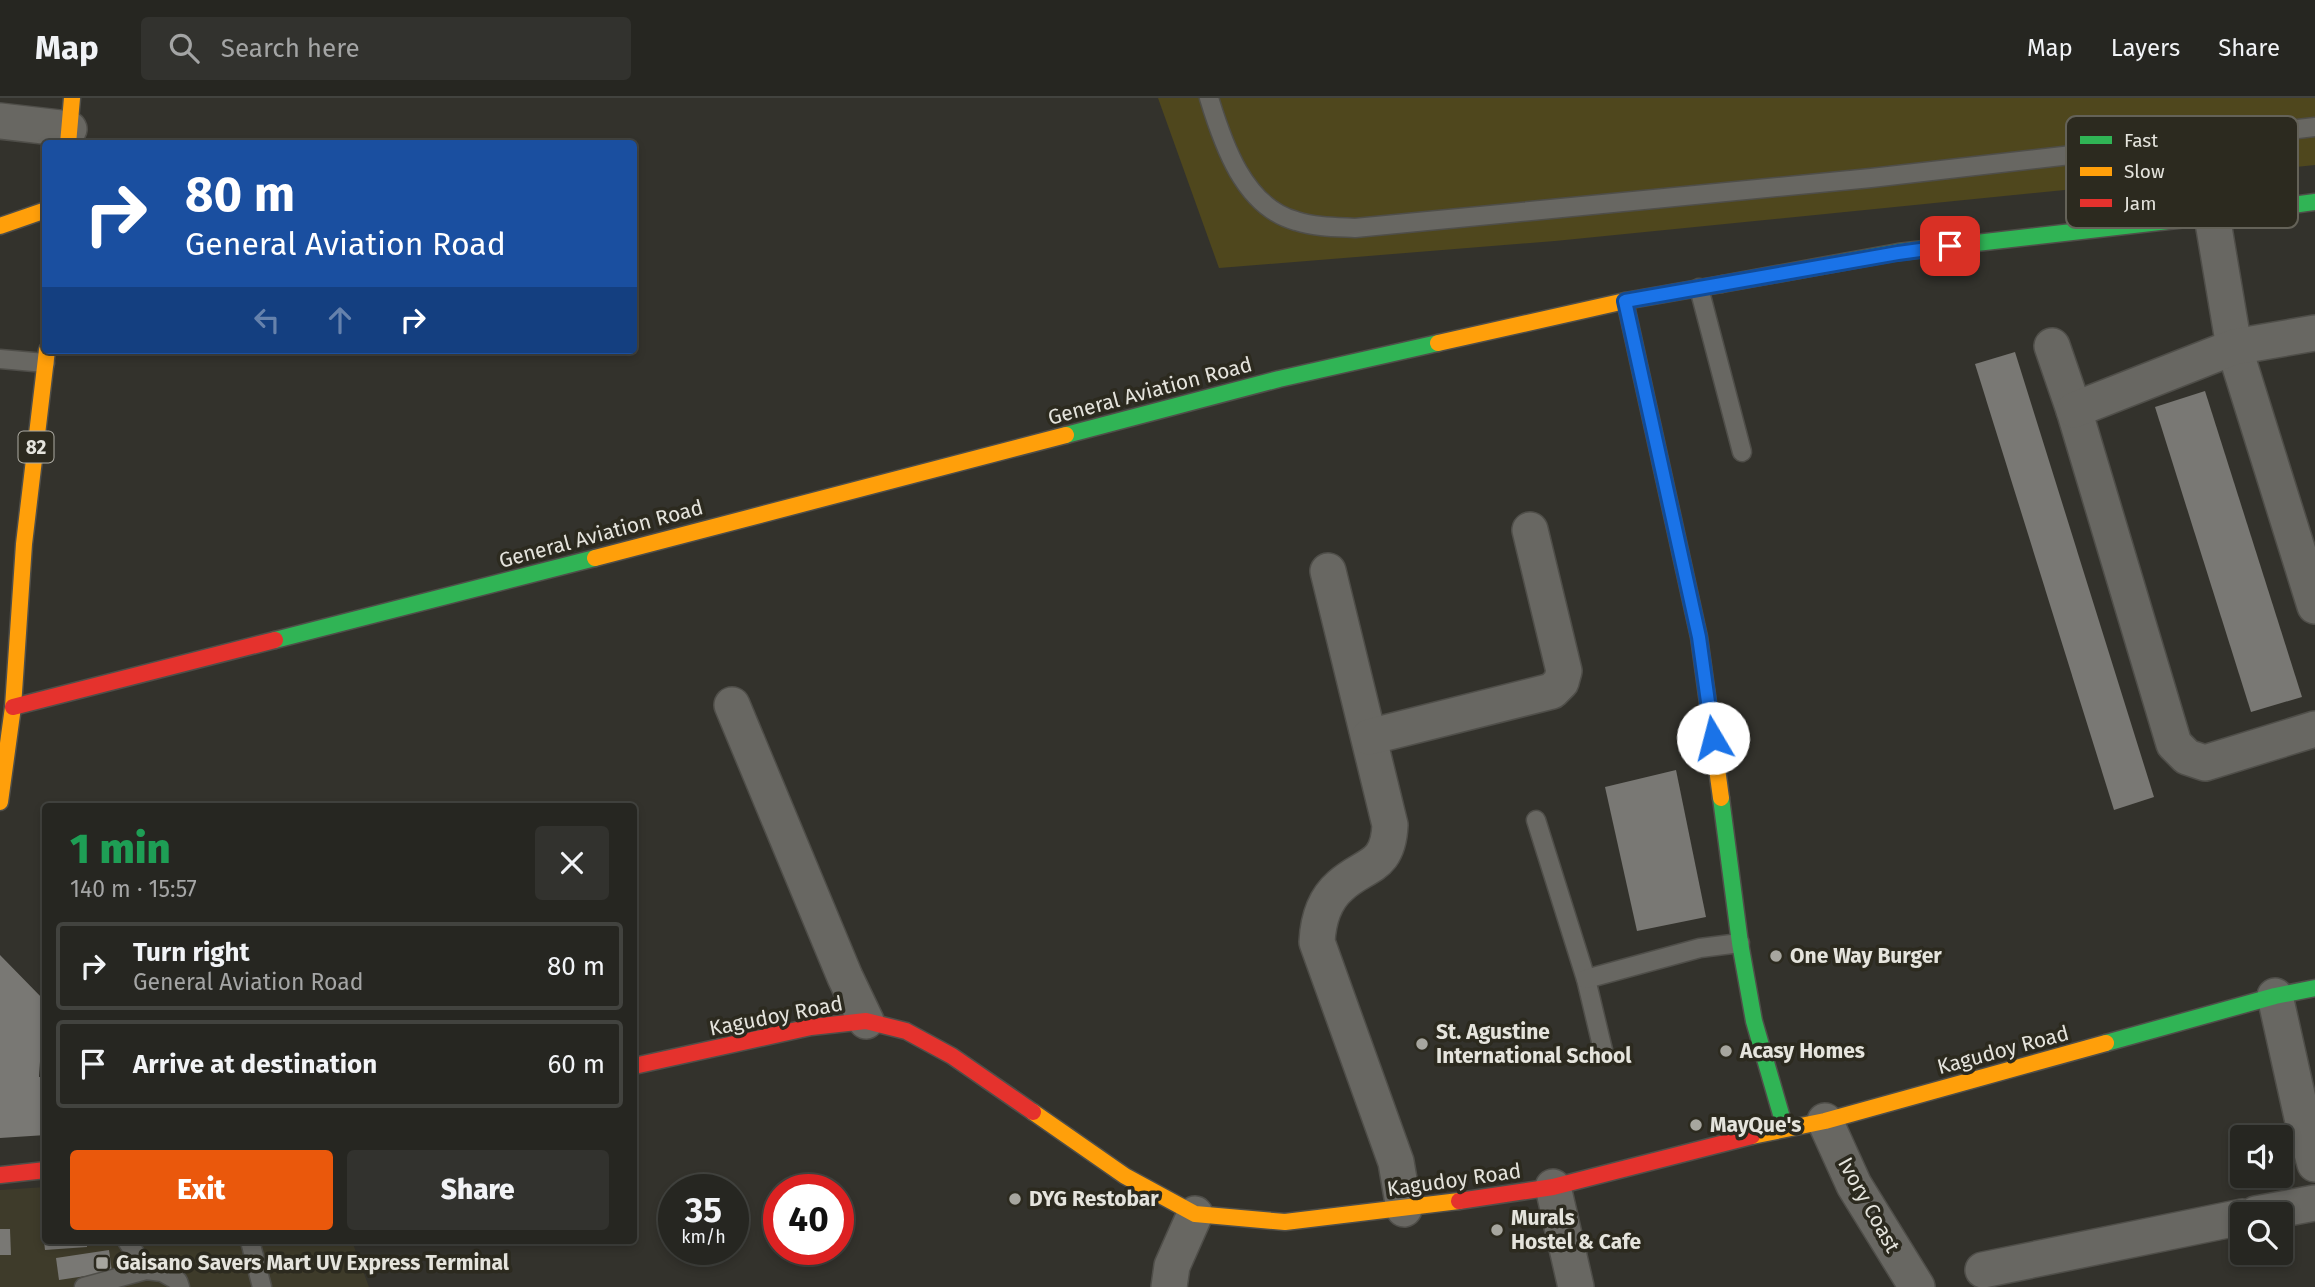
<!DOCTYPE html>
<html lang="en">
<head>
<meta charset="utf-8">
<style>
  body { margin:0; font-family:"Fira Sans",sans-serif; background:#32322e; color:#f1f3f6; height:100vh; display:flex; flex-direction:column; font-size:26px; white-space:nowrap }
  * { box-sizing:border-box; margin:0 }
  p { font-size:23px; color:#a4a5a5 }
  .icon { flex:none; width:38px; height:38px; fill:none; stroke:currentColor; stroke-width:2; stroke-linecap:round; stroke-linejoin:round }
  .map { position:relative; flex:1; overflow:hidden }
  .panel { position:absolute; left:42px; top:705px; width:595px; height:441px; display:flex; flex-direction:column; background:#262621; border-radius:7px; box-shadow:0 4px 10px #0003,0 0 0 2px #42433f }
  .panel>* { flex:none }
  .guide { position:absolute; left:42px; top:42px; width:595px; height:214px; border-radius:7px; box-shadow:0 4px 10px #0003,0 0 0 2px #42433f; background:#1a4fa0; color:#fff; overflow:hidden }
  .fabs { position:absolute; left:2230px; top:1027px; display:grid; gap:14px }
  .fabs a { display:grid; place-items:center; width:63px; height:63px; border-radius:7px; background:#262621; box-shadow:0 4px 10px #0003,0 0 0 2px #42433f; font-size:35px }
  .speed { position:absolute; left:658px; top:1076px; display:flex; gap:14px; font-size:35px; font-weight:700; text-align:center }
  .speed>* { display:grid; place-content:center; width:91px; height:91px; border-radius:50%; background:#262621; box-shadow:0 4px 10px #0003,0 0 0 2px #42433f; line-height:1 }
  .speed small { font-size:18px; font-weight:400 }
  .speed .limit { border:10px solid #d22; background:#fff; color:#111 }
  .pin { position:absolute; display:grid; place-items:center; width:60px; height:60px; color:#fff; margin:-30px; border-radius:14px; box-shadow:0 4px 10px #0006 }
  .me { position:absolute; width:77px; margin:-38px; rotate:352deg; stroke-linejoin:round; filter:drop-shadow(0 0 5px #0008) }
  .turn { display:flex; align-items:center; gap:24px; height:147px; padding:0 28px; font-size:32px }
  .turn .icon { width:91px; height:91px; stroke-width:2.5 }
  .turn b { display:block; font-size:49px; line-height:60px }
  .lanes { display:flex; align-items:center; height:66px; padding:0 28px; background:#0003; justify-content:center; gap:35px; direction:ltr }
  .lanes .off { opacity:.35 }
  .round { display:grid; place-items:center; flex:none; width:74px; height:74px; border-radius:7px; background:#32322e }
  .headline { display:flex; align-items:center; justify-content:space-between; height:119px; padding:0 28px }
  h1 { font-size:42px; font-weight:800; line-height:52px; color:#1e9e55 }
  .button { display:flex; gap:14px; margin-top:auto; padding:14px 28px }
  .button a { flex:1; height:80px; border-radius:7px; background:#ea580c; color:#fff; font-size:28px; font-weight:800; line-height:80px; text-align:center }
  .button a+a { background:#32322e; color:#f1f3f6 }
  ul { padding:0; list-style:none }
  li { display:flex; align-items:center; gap:21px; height:88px; margin:0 14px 10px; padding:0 14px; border:4px solid #42433f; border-radius:7px }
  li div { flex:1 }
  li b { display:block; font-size:26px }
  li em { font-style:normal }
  header { display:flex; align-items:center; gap:42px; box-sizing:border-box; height:98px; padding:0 35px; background:#262621; border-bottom:2px solid #42433f }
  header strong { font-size:33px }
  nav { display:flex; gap:38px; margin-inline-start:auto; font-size:24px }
  .search { width:490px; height:63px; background:#32322e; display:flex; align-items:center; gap:18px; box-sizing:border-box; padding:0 24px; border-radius:7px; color:#a4a5a5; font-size:26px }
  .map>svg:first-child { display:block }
</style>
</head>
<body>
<header>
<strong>Map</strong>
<div class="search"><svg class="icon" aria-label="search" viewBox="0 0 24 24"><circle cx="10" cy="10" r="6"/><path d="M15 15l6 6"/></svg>Search here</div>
<nav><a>Map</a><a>Layers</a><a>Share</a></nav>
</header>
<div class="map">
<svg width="2315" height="1189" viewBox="0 0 2315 1189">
  <rect width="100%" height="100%" fill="#33322c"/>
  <polygon fill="#3e3b2a" points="45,1089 46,1143 352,1143 369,1189 0,1189 0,1092"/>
  <polygon fill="#4f471d" points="1158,0 2315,0 2315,67 1555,143 1219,170"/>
  <g fill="#797874">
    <polygon points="2015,254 2154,699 2114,712 1975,266"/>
    <polygon points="2205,293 2302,599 2251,614 2155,309"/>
    <polygon points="1676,672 1706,819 1637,833 1605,689"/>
    <polygon points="0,857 44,902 39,979 46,978 46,1037 0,1040"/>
    <polygon points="46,1096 46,1137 44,1137 40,1097"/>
    <polygon points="0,1131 10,1131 11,1157 0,1157"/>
    <polygon points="44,1143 87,1143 87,1149 45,1152"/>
    <polygon points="109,1152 112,1174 59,1182 56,1160"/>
  </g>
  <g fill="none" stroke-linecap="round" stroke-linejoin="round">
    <g stroke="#4f4e49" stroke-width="21">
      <g id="lane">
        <path d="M1209,0C1223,46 1244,109 1296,123C1315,129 1335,129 1355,130L1871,80L2315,29"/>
        <polyline points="1699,190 1742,354"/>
        <polyline points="0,261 45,265"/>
        <polyline points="1536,722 1586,881 1603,952"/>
        <polyline points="1586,881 1700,850 1740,845"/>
        <polyline points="127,1143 146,1172"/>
        <polyline points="250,1143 262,1189"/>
        <polyline points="84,1189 146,1172 162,1174 178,1183 180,1189"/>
      </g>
    </g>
    <g stroke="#4f4e49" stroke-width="38">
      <g id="street">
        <polyline points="0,23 69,31"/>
        <polyline points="2212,118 2234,249 2315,508"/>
        <polyline points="2052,248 2074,312 2174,646 2187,659 2205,665 2315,631"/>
        <polyline points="2074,312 2234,249 2315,235"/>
        <path d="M1328,473L1390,727C1388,771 1365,765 1340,788C1324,802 1318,824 1317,844L1396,1064L1404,1111"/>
        <polyline points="732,607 845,879 866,923"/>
        <polyline points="1369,639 1552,593 1561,584 1564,573 1530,432"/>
        <polyline points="2275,898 2302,1019 2315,1066"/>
        <polyline points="1825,1023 1854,1087 1917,1189"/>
        <polyline points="1553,1089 1576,1189"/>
        <polyline points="2256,1116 2315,1105"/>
        <polyline points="1983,1172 2242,1119"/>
        <polyline points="1169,1189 1172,1168 1195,1116"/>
      </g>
    </g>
    <g stroke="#4f4e49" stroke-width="19">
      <g id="fast">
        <polyline points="1722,186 1898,154 2212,118 2315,104"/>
        <polyline points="1066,337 1279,281 1438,245"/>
        <polyline points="275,542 595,460"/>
        <polyline points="1721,700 1740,845 1754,923 1785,1030"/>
        <polyline points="2106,945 2275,898 2315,890"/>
      </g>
    </g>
    <g stroke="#4f4e49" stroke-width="19">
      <g id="slow">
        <polyline points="68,46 72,0"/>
        <polyline points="0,128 46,112"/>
        <polyline points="1625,203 1699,539 1721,700"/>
        <polyline points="1438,245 1625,203 1722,186"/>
        <polyline points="595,460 1066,337"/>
        <polyline points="0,704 13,609 24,446 47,252"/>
        <polyline points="1033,1014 1125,1078 1195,1116 1285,1124 1459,1103"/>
        <polyline points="1752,1038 1825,1023 2106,945"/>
      </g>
    </g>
    <g stroke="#4f4e49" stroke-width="19">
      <g id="jam">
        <polyline points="13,609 275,542"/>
        <polyline points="634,968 811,929 866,923 906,933 952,958 1033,1014"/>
        <polyline points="0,1077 46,1072"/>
        <polyline points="1459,1103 1553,1089 1752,1038"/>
      </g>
    </g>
    <use href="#lane" stroke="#686762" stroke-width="18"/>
    <use href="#street" stroke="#686762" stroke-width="35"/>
    <use href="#fast" stroke="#30b455" stroke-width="16"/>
    <use href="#slow" stroke="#ff9f0a" stroke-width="16"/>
    <use href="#jam" stroke="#e5322d" stroke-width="16"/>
  </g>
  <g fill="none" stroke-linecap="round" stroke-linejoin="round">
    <g stroke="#114b97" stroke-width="18">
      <polyline id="route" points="1713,640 1699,539 1625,203 1898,155 1950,148"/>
    </g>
    <use href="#route" stroke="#1a73e8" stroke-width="12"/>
  </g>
  <g fill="#a7a69f" stroke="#2c2a1f" stroke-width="2.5">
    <circle cx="1776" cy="858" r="7"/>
    <circle cx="1422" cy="946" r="7"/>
    <circle cx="1726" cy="953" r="7"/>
    <circle cx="1696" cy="1027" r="7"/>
    <circle cx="1015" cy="1101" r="7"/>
    <circle cx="1497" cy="1132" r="7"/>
    <rect x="95" y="1158" width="14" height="14" rx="3.5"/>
  </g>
  <g text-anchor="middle" stroke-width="7" stroke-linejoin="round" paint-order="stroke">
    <rect fill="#2c2a1f" stroke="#aeaca4" stroke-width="2" x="18.5" y="333.5" width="35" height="31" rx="5"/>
    <g font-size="19" font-weight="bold" fill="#e5e4dd">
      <text x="36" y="356">82</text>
    </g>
    <g font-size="21" fill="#e5e4dd" stroke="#2c2a1f">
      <text transform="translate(1150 293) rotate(-15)" y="7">General Aviation Road</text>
      <text transform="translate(601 436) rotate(-15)" y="7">General Aviation Road</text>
      <text transform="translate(776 918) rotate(-11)" y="7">Kagudoy Road</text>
      <text transform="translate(2003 952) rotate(-15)" y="7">Kagudoy Road</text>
      <text transform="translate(1454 1082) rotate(-8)" y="7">Kagudoy Road</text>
      <text transform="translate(1869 1107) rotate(61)" y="7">Ivory Coast</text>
    </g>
    <g font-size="21" font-weight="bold" fill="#e5e4dd" stroke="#2c2a1f" text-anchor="start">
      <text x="1790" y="865">One Way Burger</text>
      <text x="1436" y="941">St. Agustine<tspan x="1436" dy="24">International School</tspan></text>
      <text x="1740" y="960">Acasy Homes</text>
      <text x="1710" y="1034">MayQue's</text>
      <text x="1029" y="1108">DYG Restobar</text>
      <text x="1511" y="1127">Murals<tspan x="1511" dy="24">Hostel &amp; Cafe</tspan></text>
      <text x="116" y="1172">Gaisano Savers Mart UV Express Terminal</text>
    </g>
  </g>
  <rect x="2066" y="18" width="232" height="112" rx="10" fill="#2c2a1f" stroke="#646258" stroke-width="2"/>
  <rect x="2080" y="38" width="32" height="8" fill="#30b455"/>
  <rect x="2080" y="69" width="32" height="9" fill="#ff9f0a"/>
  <rect x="2080" y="101" width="32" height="8" fill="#e5322d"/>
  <g font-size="19" fill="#e5e4dd">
    <text x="2124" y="49">Fast</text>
    <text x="2124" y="80">Slow</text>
    <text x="2124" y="112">Jam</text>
  </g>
</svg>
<div class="fabs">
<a><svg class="icon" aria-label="sound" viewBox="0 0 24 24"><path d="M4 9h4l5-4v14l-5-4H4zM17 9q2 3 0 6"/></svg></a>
<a><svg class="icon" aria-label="search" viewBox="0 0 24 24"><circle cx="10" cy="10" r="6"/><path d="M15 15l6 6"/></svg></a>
</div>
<div class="speed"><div>35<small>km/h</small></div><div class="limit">40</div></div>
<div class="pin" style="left:1950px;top:148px;background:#d93025"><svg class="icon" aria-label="arrive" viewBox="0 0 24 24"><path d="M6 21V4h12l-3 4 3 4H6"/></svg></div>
<svg class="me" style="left:1713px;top:640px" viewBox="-20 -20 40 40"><circle r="19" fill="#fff"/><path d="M0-13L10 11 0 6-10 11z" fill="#1a73e8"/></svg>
<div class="guide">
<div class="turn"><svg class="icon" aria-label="right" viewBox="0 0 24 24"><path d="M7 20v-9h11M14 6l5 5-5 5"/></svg><div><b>80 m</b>General Aviation Road</div></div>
<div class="lanes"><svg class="icon off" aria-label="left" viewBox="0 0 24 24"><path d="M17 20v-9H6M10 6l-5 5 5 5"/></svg><svg class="icon off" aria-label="ahead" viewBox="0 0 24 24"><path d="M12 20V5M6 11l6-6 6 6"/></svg><svg class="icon" aria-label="right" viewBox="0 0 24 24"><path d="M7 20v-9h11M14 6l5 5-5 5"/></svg></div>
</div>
<section class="panel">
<div class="headline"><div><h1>1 min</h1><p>140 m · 15:57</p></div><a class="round"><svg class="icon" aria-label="close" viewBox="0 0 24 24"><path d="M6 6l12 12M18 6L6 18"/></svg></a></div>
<ul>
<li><svg class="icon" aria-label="right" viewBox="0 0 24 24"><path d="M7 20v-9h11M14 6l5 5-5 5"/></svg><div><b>Turn right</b><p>General Aviation Road</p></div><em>80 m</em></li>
<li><svg class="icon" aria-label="arrive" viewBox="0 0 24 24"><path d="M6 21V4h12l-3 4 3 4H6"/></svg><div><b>Arrive at destination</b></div><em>60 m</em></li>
</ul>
<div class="button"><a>Exit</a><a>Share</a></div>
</section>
</div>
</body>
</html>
